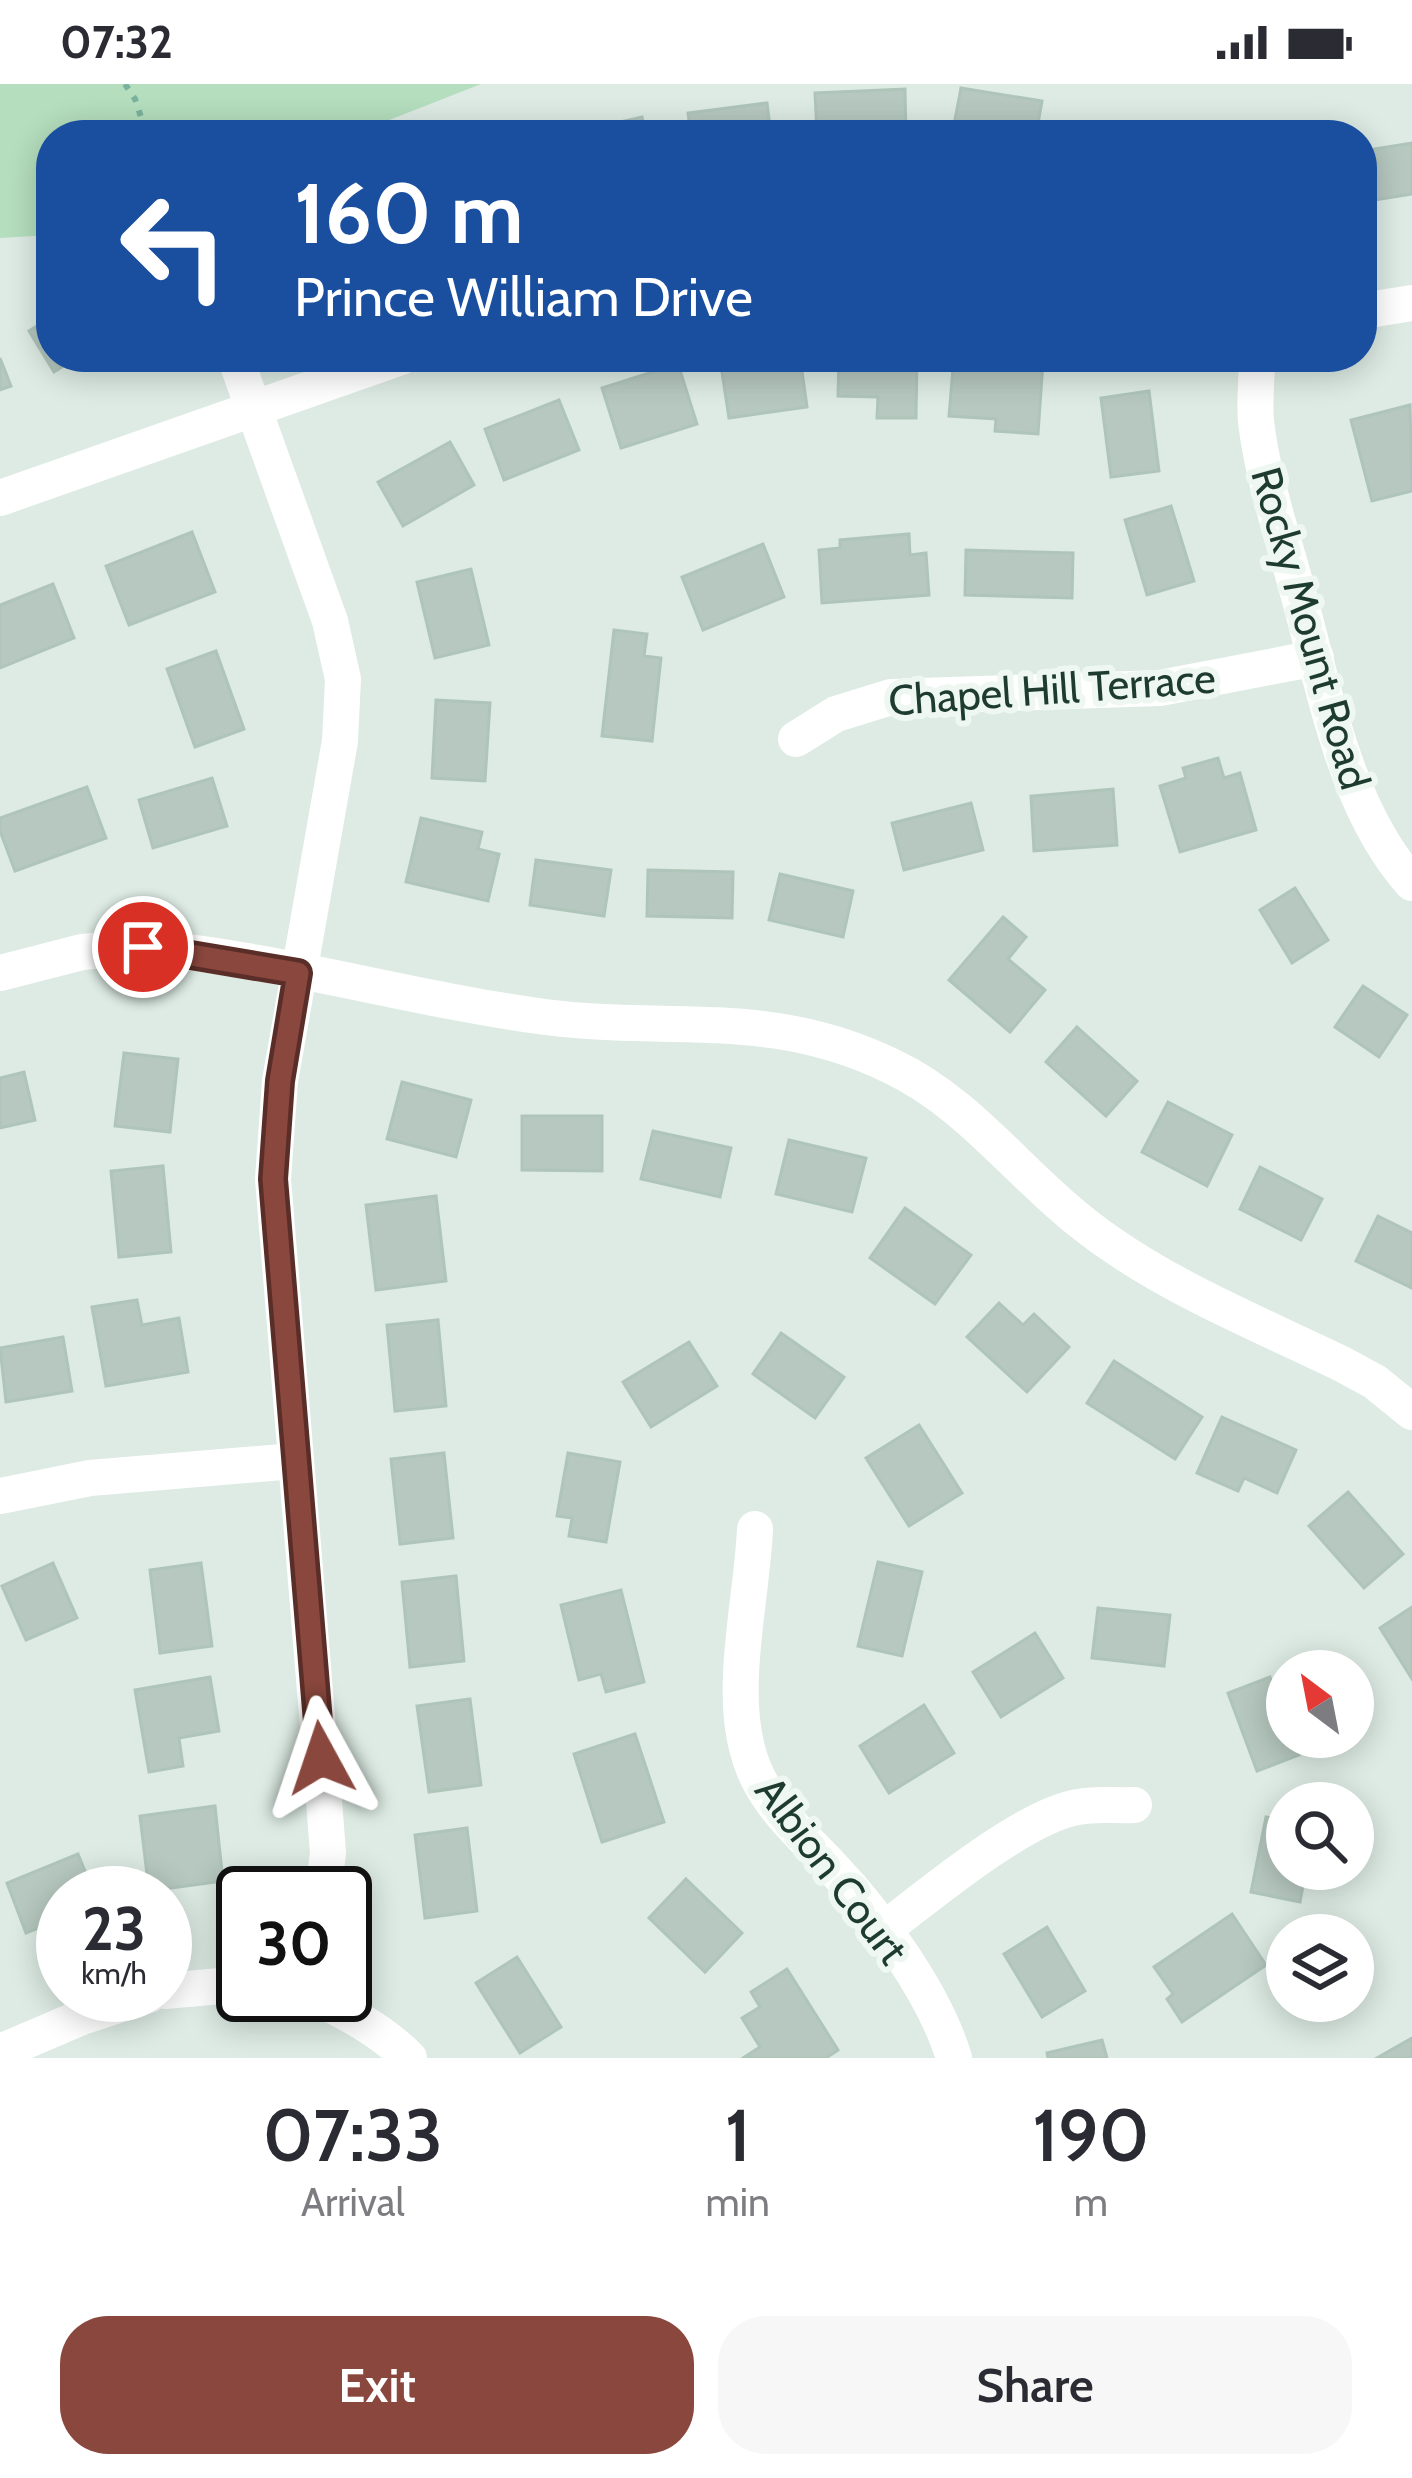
<!DOCTYPE html>
<html lang="en">
<head>
<meta charset="utf-8">
<style>
  body { margin:0; font-family:Cabin,sans-serif; background:#f7f7f7; color:#2b2b33; height:100vh; display:flex; flex-direction:column; font-size:45px; white-space:nowrap }
  * { box-sizing:border-box; margin:0 }
  p { font-size:39px; color:#7c7c81 }
  .icon { flex:none; width:66px; height:66px; fill:none; stroke:currentColor; stroke-width:2; stroke-linecap:round; stroke-linejoin:round }
  .map { position:relative; height:1974px; overflow:hidden }
  .details { display:flex; flex-direction:column; background:#fff; flex:1 }
  .details>* { flex:none }
  .guide { position:absolute; left:36px; top:36px; width:1341px; height:252px; border-radius:48px; box-shadow:0 6px 30px #0003; background:#1a4fa0; color:#fff; overflow:hidden }
  .needle { width:78px; rotate:328deg }
  .controls { position:absolute; left:1266px; top:1566px; display:grid; gap:24px }
  .controls a { display:grid; place-items:center; width:108px; height:108px; border-radius:50%; background:#fff; box-shadow:0 6px 30px #0003; font-size:60px }
  .speed { position:absolute; left:36px; top:1782px; display:flex; gap:24px; font-size:60px; font-weight:700; text-align:center }
  .speed>* { display:grid; place-content:center; width:156px; height:156px; border-radius:50%; background:#fff; box-shadow:0 6px 30px #0003; line-height:1 }
  .speed small { font-size:30px; font-weight:400 }
  .speed .limit { border:6px solid #111; border-radius:18px; background:#fff; color:#111 }
  .pin { position:absolute; display:grid; place-items:center; width:102px; height:102px; color:#fff; margin:-51px; border:6px solid #fff; border-radius:50%; box-shadow:0 3px 12px #0007 }
  .me { position:absolute; width:132px; margin:-66px; rotate:355deg; stroke-linejoin:round; filter:drop-shadow(0 0 9px #0008) }
  .turn { display:flex; align-items:center; gap:42px; height:252px; padding:0 60px; font-size:54px }
  .turn .icon { width:156px; height:156px; stroke-width:2.5 }
  .turn b { display:block; font-size:84px; line-height:102px }
  .eta { display:flex; justify-content:space-evenly; align-items:center; height:204px; text-align:center }
  .eta b { font-size:72px; font-weight:600; line-height:84px }
  .primary-button { display:flex; gap:24px; margin-top:auto; padding:24px 60px }
  .primary-button a { flex:1; height:138px; border-radius:48px; background:#8a473d; color:#fff; font-size:48px; font-weight:600; line-height:138px; text-align:center }
  .primary-button a+a { background:#f7f7f7; color:#2b2b33 }
  .status { display:flex; justify-content:space-between; align-items:center; height:84px; padding:0 60px; background:#fff; direction:ltr }
  .status svg { height:33px; fill:currentColor }
  .map>svg:first-child { display:block }
</style>
</head>
<body>
<div class="status"><b>07:32</b><svg viewBox="0 0 49 12"><path d="M0 12V9h3v3zM5 12V6h3v6zM10 12V3h3v9zM15 12V0h3v12zM26 1h20v11H26zM47 4h2v5h-2z"/></svg></div>
<div class="map">
<svg width="1412" height="1974" viewBox="0 0 1412 1974">
  <rect width="100%" height="100%" fill="#ddebe4"/>
  <polygon fill="#b4debd" points="0,0 481,0 351,51 51,51 51,151 0,154"/>
  <g fill="#b6c8c0" stroke="#afc5ba" stroke-width="3">
    <polygon points="961,4 1042,17 1036,51 952,51"/>
    <polygon points="905,5 906,51 817,51 815,9"/>
    <polygon points="767,19 771,51 691,51 688,29"/>
    <polygon points="642,33 646,51 563,51"/>
    <polygon points="1082,46 1156,47 1156,51 1082,51"/>
    <polygon points="1412,59 1412,110 1362,118 1362,67"/>
    <polygon points="51,233 51,273 78,273 54,288 29,247"/>
    <polygon points="733,273 800,273 807,323 729,334 720,275"/>
    <polygon points="839,273 917,273 916,334 877,334 878,313 838,312"/>
    <polygon points="954,273 1043,278 1038,350 995,347 996,335 949,332"/>
    <polygon points="0,274 11,302 0,306"/>
    <polygon points="678,280 697,340 621,364 602,304"/>
    <polygon points="1149,307 1159,387 1111,393 1101,314"/>
    <polygon points="559,316 579,366 504,396 485,345"/>
    <polygon points="1410,321 1412,407 1372,417 1351,336"/>
    <polygon points="450,358 474,401 403,442 378,398"/>
    <polygon points="1171,422 1194,497 1147,511 1125,436"/>
    <polygon points="192,448 215,508 129,541 106,482"/>
    <polygon points="909,450 910,471 926,469 929,511 822,519 819,466 840,464 840,456"/>
    <polygon points="763,460 784,513 703,546 682,493"/>
    <polygon points="966,466 1073,469 1072,514 965,511"/>
    <polygon points="471,485 489,561 435,574 417,498"/>
    <polygon points="53,500 74,554 0,584 0,521"/>
    <polygon points="614,546 647,550 644,572 661,574 652,657 602,652"/>
    <polygon points="216,567 244,645 195,663 167,585"/>
    <polygon points="436,616 490,619 485,697 432,694"/>
    <polygon points="1218,674 1224,694 1240,689 1256,746 1180,768 1160,702 1186,694 1183,684"/>
    <polygon points="212,694 227,742 153,764 139,716"/>
    <polygon points="87,703 106,754 15,787 0,747 0,734"/>
    <polygon points="1113,705 1117,761 1034,767 1031,712"/>
    <polygon points="971,719 983,766 904,786 892,739"/>
    <polygon points="421,734 482,748 478,765 499,770 488,817 406,798"/>
    <polygon points="536,776 611,786 604,832 530,821"/>
    <polygon points="648,786 733,788 732,834 647,832"/>
    <polygon points="780,790 853,807 843,853 769,836"/>
    <polygon points="1295,804 1328,856 1292,879 1260,826"/>
    <polygon points="1003,833 1026,853 1008,875 1045,906 1010,948 949,896"/>
    <polygon points="1363,902 1407,931 1379,973 1335,943"/>
    <polygon points="1077,943 1137,997 1106,1032 1046,978"/>
    <polygon points="124,969 178,975 170,1048 115,1042"/>
    <polygon points="24,988 35,1036 0,1044 0,994"/>
    <polygon points="402,998 471,1016 456,1073 387,1055"/>
    <polygon points="1168,1018 1232,1051 1207,1102 1142,1068"/>
    <polygon points="522,1032 602,1032 602,1087 522,1086"/>
    <polygon points="653,1047 731,1064 720,1113 641,1095"/>
    <polygon points="789,1056 866,1074 852,1128 776,1110"/>
    <polygon points="163,1082 171,1168 119,1173 111,1087"/>
    <polygon points="1260,1083 1322,1115 1301,1156 1240,1125"/>
    <polygon points="436,1112 446,1197 376,1206 366,1121"/>
    <polygon points="905,1124 971,1171 935,1220 870,1174"/>
    <polygon points="1378,1132 1412,1149 1412,1204 1356,1177"/>
    <polygon points="137,1216 142,1241 179,1234 188,1288 106,1302 92,1223"/>
    <polygon points="999,1219 1023,1241 1034,1230 1069,1263 1027,1308 967,1253"/>
    <polygon points="438,1236 446,1322 395,1327 387,1241"/>
    <polygon points="781,1249 844,1293 815,1334 753,1290"/>
    <polygon points="63,1253 72,1307 6,1318 0,1264"/>
    <polygon points="689,1258 717,1302 651,1343 623,1298"/>
    <polygon points="1114,1277 1202,1333 1175,1375 1087,1319"/>
    <polygon points="1222,1333 1296,1366 1277,1409 1244,1394 1238,1407 1197,1389"/>
    <polygon points="919,1341 962,1409 909,1442 866,1374"/>
    <polygon points="444,1369 453,1454 400,1460 391,1375"/>
    <polygon points="568,1369 620,1378 606,1458 569,1452 572,1434 557,1432"/>
    <polygon points="1348,1408 1403,1470 1364,1504 1309,1442"/>
    <polygon points="878,1478 922,1488 902,1572 858,1562"/>
    <polygon points="53,1479 77,1534 26,1556 2,1502"/>
    <polygon points="201,1479 212,1562 160,1569 150,1486"/>
    <polygon points="456,1492 464,1577 410,1583 402,1498"/>
    <polygon points="621,1506 644,1598 606,1608 601,1590 579,1596 561,1521"/>
    <polygon points="1412,1523 1412,1595 1380,1544"/>
    <polygon points="1098,1524 1170,1531 1164,1582 1092,1574"/>
    <polygon points="1035,1549 1063,1594 1001,1633 973,1588"/>
    <polygon points="210,1593 219,1647 179,1654 183,1682 149,1688 135,1606"/>
    <polygon points="1270,1593 1287,1639 1287,1653 1292,1653 1299,1671 1257,1687 1228,1609"/>
    <polygon points="470,1615 481,1701 429,1708 417,1622"/>
    <polygon points="924,1621 954,1669 889,1709 860,1662"/>
    <polygon points="635,1650 664,1738 602,1758 574,1670"/>
    <polygon points="215,1722 223,1797 149,1807 140,1732"/>
    <polygon points="1266,1733 1287,1737 1287,1785 1306,1785 1300,1818 1251,1808"/>
    <polygon points="467,1744 477,1827 425,1834 415,1751"/>
    <polygon points="78,1770 94,1809 63,1809 63,1834 26,1849 7,1799"/>
    <polygon points="686,1795 742,1849 705,1888 649,1834"/>
    <polygon points="1232,1830 1266,1881 1182,1938 1167,1915 1173,1910 1154,1883"/>
    <polygon points="1047,1843 1085,1907 1042,1933 1004,1870"/>
    <polygon points="517,1873 561,1943 520,1969 476,1899"/>
    <polygon points="787,1885 838,1966 826,1974 743,1974 760,1963 742,1934 760,1923 751,1908"/>
    <polygon points="1412,1954 1412,1974 1377,1974"/>
    <polygon points="1102,1956 1107,1974 1048,1974 1047,1969"/>
  </g>
  <g fill="none" stroke-linecap="round" stroke-linejoin="round">
    <polyline stroke="#7bb19d" stroke-width="6" stroke-dasharray="6 9" stroke-linecap="butt" points="125,0 135,15 147,51"/>
    <g stroke="#fff" stroke-width="36">
      <polyline points="1362,227 1412,219"/>
      <polyline points="235,273 330,537 343,595 340,657 280,997 273,1095 324,1717 328,1769 323,1809"/>
      <path d="M1257,273C1257,294 1254,317 1256,338C1263,396 1283,453 1298,509C1325,605 1344,723 1412,799"/>
      <polyline points="0,414 401,273"/>
      <polyline points="796,655 836,630 891,613 1160,604 1316,574"/>
      <path d="M0,889L82,868L143,863C278,875 410,915 545,933C671,949 769,923 891,982C966,1017 1016,1086 1080,1137C1157,1199 1253,1237 1342,1280L1375,1298L1412,1328"/>
      <polyline points="0,1412 90,1394 294,1377"/>
      <path d="M755,1445C752,1513 730,1599 747,1664C759,1715 797,1746 831,1782C877,1830 935,1910 954,1974"/>
      <path d="M882,1847C928,1812 1023,1732 1078,1723C1095,1719 1116,1722 1134,1721"/>
      <polyline points="165,1907 243,1900"/>
      <path d="M310,1911C346,1927 381,1946 409,1974"/>
      <polyline points="0,1968 82,1933 149,1911"/>
    </g>
  </g>
  <g fill="none" stroke-linecap="round" stroke-linejoin="round">
    <g stroke="#5a2e28" stroke-width="30">
      <polyline id="route" points="143,863 298,889 280,997 273,1095 321,1674"/>
    </g>
    <use href="#route" stroke="#8a473d" stroke-width="21"/>
  </g>
  <g text-anchor="middle" stroke-width="12" stroke-linejoin="round" paint-order="stroke">
    <g font-size="42" fill="#1e3b31" stroke="#eef7f2">
      <text transform="translate(1311 544) rotate(74)" y="15">Rocky Mount Road</text>
      <text transform="translate(1052 605) rotate(-4)" y="15">Chapel Hill Terrace</text>
      <text transform="translate(832 1786) rotate(53)" y="15">Albion Court</text>
    </g>
  </g>
</svg>
<div class="controls">
<a><svg class="needle" viewBox="-14 -14 28 28"><path d="M0-13l5 13h-10z" fill="#e53935"/><path d="M0 13l5-13h-10z" fill="#7c7c81"/></svg></a>
<a><svg class="icon" aria-label="search" viewBox="0 0 24 24"><circle cx="10" cy="10" r="6"/><path d="M15 15l6 6"/></svg></a>
<a><svg class="icon" aria-label="layers" viewBox="0 0 24 24"><path d="M12 4l9 5-9 5-9-5zM3 14l9 5 9-5"/></svg></a>
</div>
<div class="speed"><div>23<small>km/h</small></div><div class="limit">30</div></div>
<div class="pin" style="left:143px;top:863px;background:#d93025"><svg class="icon" aria-label="arrive" viewBox="0 0 24 24"><path d="M6 21V4h12l-3 4 3 4H6"/></svg></div>
<svg class="me" style="left:321px;top:1674px" viewBox="-20 -20 40 40"><path d="M0-17L14 15 0 8-14 15z" fill="#8a473d" stroke="#fff" stroke-width="4"/></svg>
<div class="guide">
<div class="turn"><svg class="icon" aria-label="left" viewBox="0 0 24 24"><path d="M17 20v-9H6M10 6l-5 5 5 5"/></svg><div><b>160 m</b>Prince William Drive</div></div>
</div>
</div>
<section class="details">
<div class="eta">
<div><b>07:33</b><p>Arrival</p></div>
<div><b>1</b><p>min</p></div>
<div><b>190</b><p>m</p></div>
</div>
<div class="primary-button"><a>Exit</a><a>Share</a></div>
</section>
</body>
</html>
